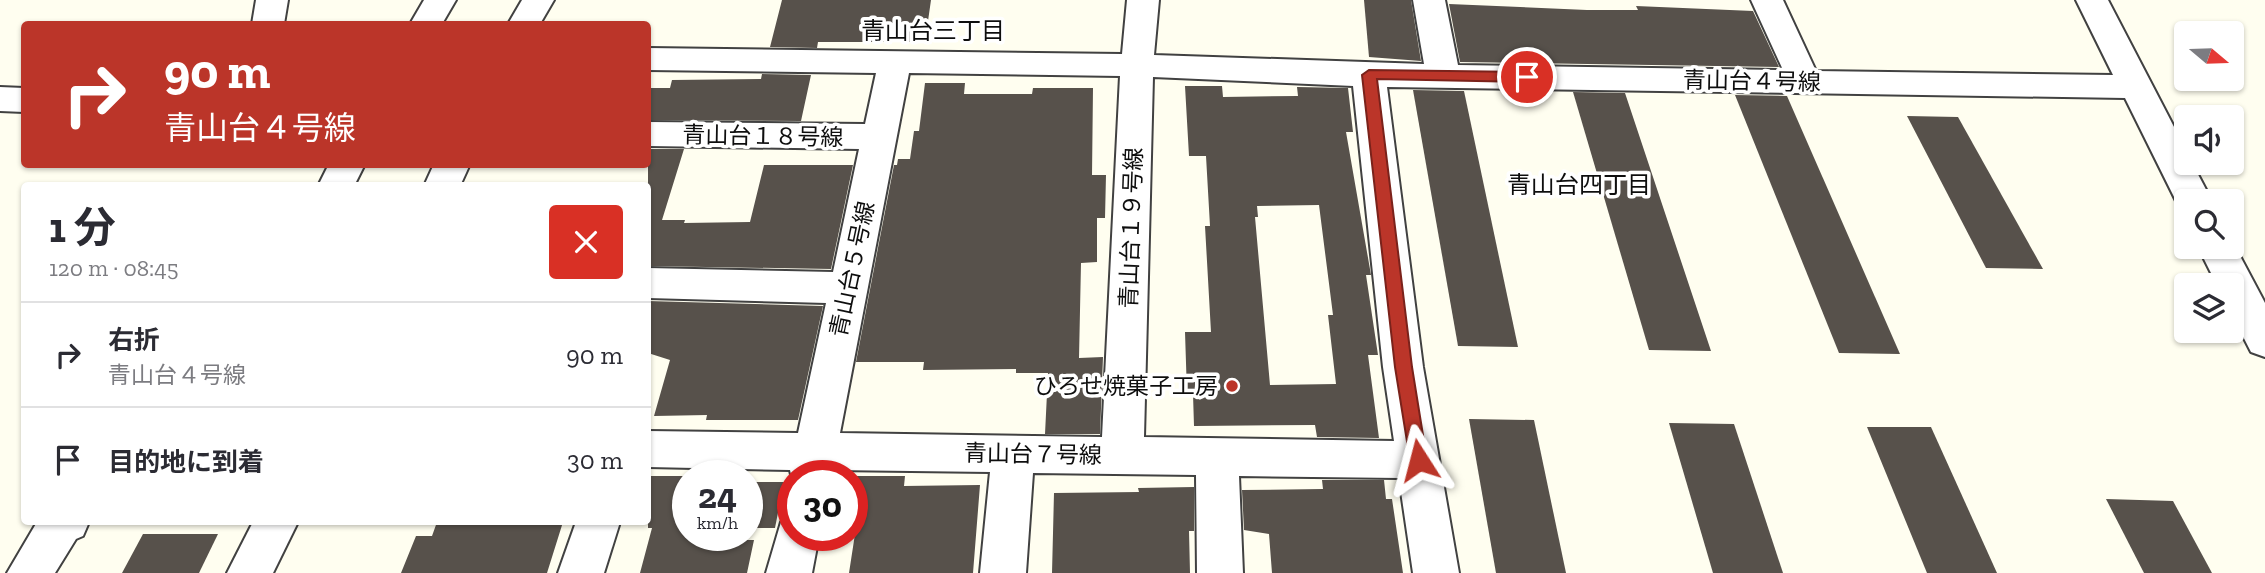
<!DOCTYPE html>
<html lang="ja">
<head>
<meta charset="utf-8">
<style>
  body { margin:0; font-family:"Zilla Slab","Noto Sans JP",serif; background:#f2f2f3; color:#2b2b33; height:100vh; display:flex; flex-direction:column; font-size:26px; white-space:nowrap }
  * { box-sizing:border-box; margin:0 }
  p { font-size:23px; color:#7c7c81 }
  .icon { flex:none; width:38px; height:38px; fill:none; stroke:currentColor; stroke-width:2; stroke-linecap:round; stroke-linejoin:round }
  .map { position:relative; flex:1; overflow:hidden }
  .sheet { position:absolute; left:21px; top:182px; width:630px; height:343px; display:flex; flex-direction:column; background:#fff; border-radius:7px; box-shadow:0 2px 5px #0004 }
  .sheet>* { flex:none }
  .guide { position:absolute; left:21px; top:21px; width:630px; height:147px; border-radius:7px; box-shadow:0 2px 5px #0004; background:#bb3529; color:#fff; overflow:hidden }
  .needle { width:46px; rotate:109deg }
  .tools { position:absolute; left:2174px; top:21px; display:grid; gap:14px }
  .tools a { display:grid; place-items:center; width:70px; height:70px; border-radius:7px; background:#fff; box-shadow:0 2px 5px #0004; font-size:35px }
  .speed { position:absolute; left:672px; top:460px; display:flex; gap:14px; font-size:35px; font-weight:700; text-align:center }
  .speed>* { display:grid; place-content:center; width:91px; height:91px; border-radius:50%; background:#fff; box-shadow:0 2px 5px #0004; line-height:1 }
  .speed small { font-size:18px; font-weight:400 }
  .speed .limit { border:10px solid #d22; background:#fff; color:#111 }
  .pin { position:absolute; display:grid; place-items:center; width:60px; height:60px; color:#fff; margin:-30px; border:4px solid #fff; border-radius:50%; box-shadow:0 2px 7px #0007 }
  .me { position:absolute; width:77px; margin:-38px; rotate:351deg; stroke-linejoin:round; filter:drop-shadow(0 0 5px #0008) }
  .turn { display:flex; align-items:center; gap:24px; height:147px; padding:0 28px; font-size:32px }
  .turn .icon { width:91px; height:91px; stroke-width:2.5 }
  .turn b { display:block; font-size:49px; line-height:60px }
  .round { display:grid; place-items:center; flex:none; width:74px; height:74px; border-radius:7px; background:#f2f2f3 }
  .headline { display:flex; align-items:center; justify-content:space-between; height:119px; padding:0 28px }
  h1 { font-size:42px; font-weight:700; line-height:52px }
  ul { padding:0; list-style:none }
  li { display:flex; align-items:center; gap:21px; height:105px; padding:0 28px; border-top:2px solid #e1e1e2 }
  li div { flex:1 }
  li b { display:block; font-size:26px }
  li em { font-style:normal }
  .map>svg:first-child { display:block }
</style>
</head>
<body>
<div class="map">
<svg width="2265" height="573" viewBox="0 0 2265 573">
  <rect width="100%" height="100%" fill="#fffef0"/>
  <g fill="#57514b" fill-rule="evenodd">
    <polygon points="782,0 931,0 925,42 818,42 817,48 770,47"/>
    <polygon points="1364,0 1411,0 1421,61 1369,57"/>
    <polygon points="1449,4 1587,10 1638,10 1636,6 1753,11 1779,67 1460,62"/>
    <polygon points="762,74 811,75 801,121 648,120 648,88 670,88 672,80 761,79"/>
    <polygon points="925,83 965,83 964,94 1032,94 1033,88 1093,88 1092,175 1106,175 1105,218 1097,218 1097,262 1081,263 1079,358 1103,357 1100,434 1045,434 1048,373 1016,373 1016,369 923,370 924,362 856,362 894,165 897,165 898,159 910,159 914,131 919,131"/>
    <path d="M1185,86H1222L1223,97L1298,96L1297,87L1348,88L1353,132H1346L1371,275H1366L1378,355H1368L1379,438L1317,437L1315,425L1194,426L1193,394H1187L1185,332H1211L1205,226H1210L1206,156H1189ZM1319,205L1333,315H1328L1336,384L1270,385L1255,217H1258L1257,206Z"/>
    <polygon points="1413,90 1464,91 1518,347 1458,346"/>
    <polygon points="1573,92 1625,93 1711,351 1649,350"/>
    <polygon points="1735,95 1787,96 1900,354 1839,353"/>
    <polygon points="1907,116 1958,117 2043,269 1986,268"/>
    <polygon points="648,149 684,149 662,220 685,220 684,223 750,222 764,165 853,165 831,269 648,266"/>
    <polygon points="648,301 823,306 798,420 706,420 707,415 654,416 670,360 648,353"/>
    <polygon points="1469,419 1534,420 1566,573 1496,573"/>
    <polygon points="1669,423 1734,424 1783,573 1713,573"/>
    <polygon points="1867,427 1931,427 1997,573 1927,573"/>
    <polygon points="648,476 688,476 688,540 754,540 747,573 640,573 652,528 648,528"/>
    <polygon points="852,476 905,476 904,486 980,485 973,573 849,573 857,521 852,521"/>
    <polygon points="1322,480 1384,480 1386,499 1392,499 1403,573 1272,573 1269,534 1244,530 1242,490 1323,489"/>
    <polygon points="747,482 784,482 775,528 747,528"/>
    <polygon points="1194,487 1194,531 1189,531 1190,573 1052,573 1054,493 1139,492 1138,488"/>
    <polygon points="2106,499 2173,501 2212,573 2144,573"/>
    <polygon points="437,522 563,522 547,573 401,573 416,536 432,536"/>
    <polygon points="143,534 218,534 199,573 122,573"/>
  </g>
  <g fill="none" stroke-linecap="round" stroke-linejoin="round">
    <g stroke="#414141" stroke-width="4">
      <g id="minor">
        <polygon points="256,0 288,0 284,24 252,24"/>
        <polygon points="424,0 456,0 442,24 410,24"/>
        <polygon points="522,0 554,0 540,24 508,24"/>
        <path d="M1127,0H1159L1154,55L1424,64L1413,0H1445L1458,65L1783,70L1751,0H1783L1816,71L2113,75L2076,0H2108L2186,150V163H2192L2212,201H2186V212L2181,211L2125,98L1387,87L1423,367L1459,573H1413L1399,478L1239,476L1243,573H1197L1196,475L1033,473L1026,573H980L990,472L832,470L831,476H793V484L790,470L648,467V431L798,433L826,303L648,298V268L833,272L859,149L648,146V122L865,124L876,73L648,70V48L1122,54ZM909,73L1120,76L1102,437L840,433ZM1153,77L1353,86L1383,367L1394,441L1144,437Z"/>
        <polygon points="0,87 24,88 24,112 0,111"/>
        <polygon points="329,164 365,164 354,186 318,186"/>
        <polygon points="434,164 470,164 460,186 424,186"/>
        <polygon points="2231,239 2265,303 2265,357 2251,352 2231,313 2231,285 2217,285 2198,247 2231,247"/>
        <polygon points="793,517 793,536 819,536 812,573 766,573 781,522"/>
        <polygon points="37,522 89,522 83,536 76,539 55,573 7,573"/>
        <polygon points="253,522 298,522 273,573 227,573"/>
        <polygon points="576,522 620,522 604,573 558,573"/>
      </g>
    </g>
    <use href="#minor" fill="#fff" fill-rule="evenodd"/>
  </g>
  <polygon fill="#bb3529" stroke="#7a221b" stroke-width="2" points="1369,70 1527,72 1533,77 1527,82 1377,79 1412,367 1427,460 1419,468 1410,460 1395,367 1362,75"/>
  <circle fill="#bb3529" stroke="#fff" stroke-width="2.5" cx="1232" cy="386" r="7"/>
  <g text-anchor="middle" stroke-width="7" stroke-linejoin="round" paint-order="stroke">
    <g font-size="23" fill="#0e0e0e" stroke="#fff">
      <text transform="translate(1752 81) rotate(1)" y="8">青山台４号線</text>
      <text transform="translate(763 136) rotate(1)" y="8">青山台１８号線</text>
      <text transform="translate(1131 228) rotate(-88)" y="8">青山台１９号線</text>
      <text transform="translate(852 269) rotate(-78)" y="8">青山台５号線</text>
      <text transform="translate(1033 454) rotate(1)" y="8">青山台７号線</text>
    </g>
    <g font-size="23" fill="#0e0e0e" stroke="#fff" text-anchor="end">
      <text x="1218" y="394">ひろせ焼菓子工房</text>
    </g>
    <g font-size="24" fill="#0e0e0e" stroke="#fff">
      <text x="933" y="39">青山台三丁目</text>
      <text x="1579" y="193">青山台四丁目</text>
    </g>
  </g>
</svg>
<div class="tools">
<a><svg class="needle" viewBox="-14 -14 28 28"><path d="M0-13l5 13h-10z" fill="#e53935"/><path d="M0 13l5-13h-10z" fill="#7c7c81"/></svg></a>
<a><svg class="icon" aria-label="sound" viewBox="0 0 24 24"><path d="M4 9h4l5-4v14l-5-4H4zM17 9q2 3 0 6"/></svg></a>
<a><svg class="icon" aria-label="search" viewBox="0 0 24 24"><circle cx="10" cy="10" r="6"/><path d="M15 15l6 6"/></svg></a>
<a><svg class="icon" aria-label="layers" viewBox="0 0 24 24"><path d="M12 4l9 5-9 5-9-5zM3 14l9 5 9-5"/></svg></a>
</div>
<div class="speed"><div>24<small>km/h</small></div><div class="limit">30</div></div>
<div class="pin" style="left:1527px;top:77px;background:#d93025"><svg class="icon" aria-label="arrive" viewBox="0 0 24 24"><path d="M6 21V4h12l-3 4 3 4H6"/></svg></div>
<svg class="me" style="left:1419px;top:460px" viewBox="-20 -20 40 40"><path d="M0-17L14 15 0 8-14 15z" fill="#bb3529" stroke="#fff" stroke-width="4"/></svg>
<div class="guide">
<div class="turn"><svg class="icon" aria-label="right" viewBox="0 0 24 24"><path d="M7 20v-9h11M14 6l5 5-5 5"/></svg><div><b>90 m</b>青山台４号線</div></div>
</div>
<section class="sheet">
<div class="headline"><div><h1>1 分</h1><p>120 m · 08:45</p></div><a class="round" style="background:#d93025;color:#fff"><svg class="icon" aria-label="close" viewBox="0 0 24 24"><path d="M6 6l12 12M18 6L6 18"/></svg></a></div>
<ul>
<li><svg class="icon" aria-label="right" viewBox="0 0 24 24"><path d="M7 20v-9h11M14 6l5 5-5 5"/></svg><div><b>右折</b><p>青山台４号線</p></div><em>90 m</em></li>
<li><svg class="icon" aria-label="arrive" viewBox="0 0 24 24"><path d="M6 21V4h12l-3 4 3 4H6"/></svg><div><b>目的地に到着</b></div><em>30 m</em></li>
</ul>
</section>
</div>
</body>
</html>
